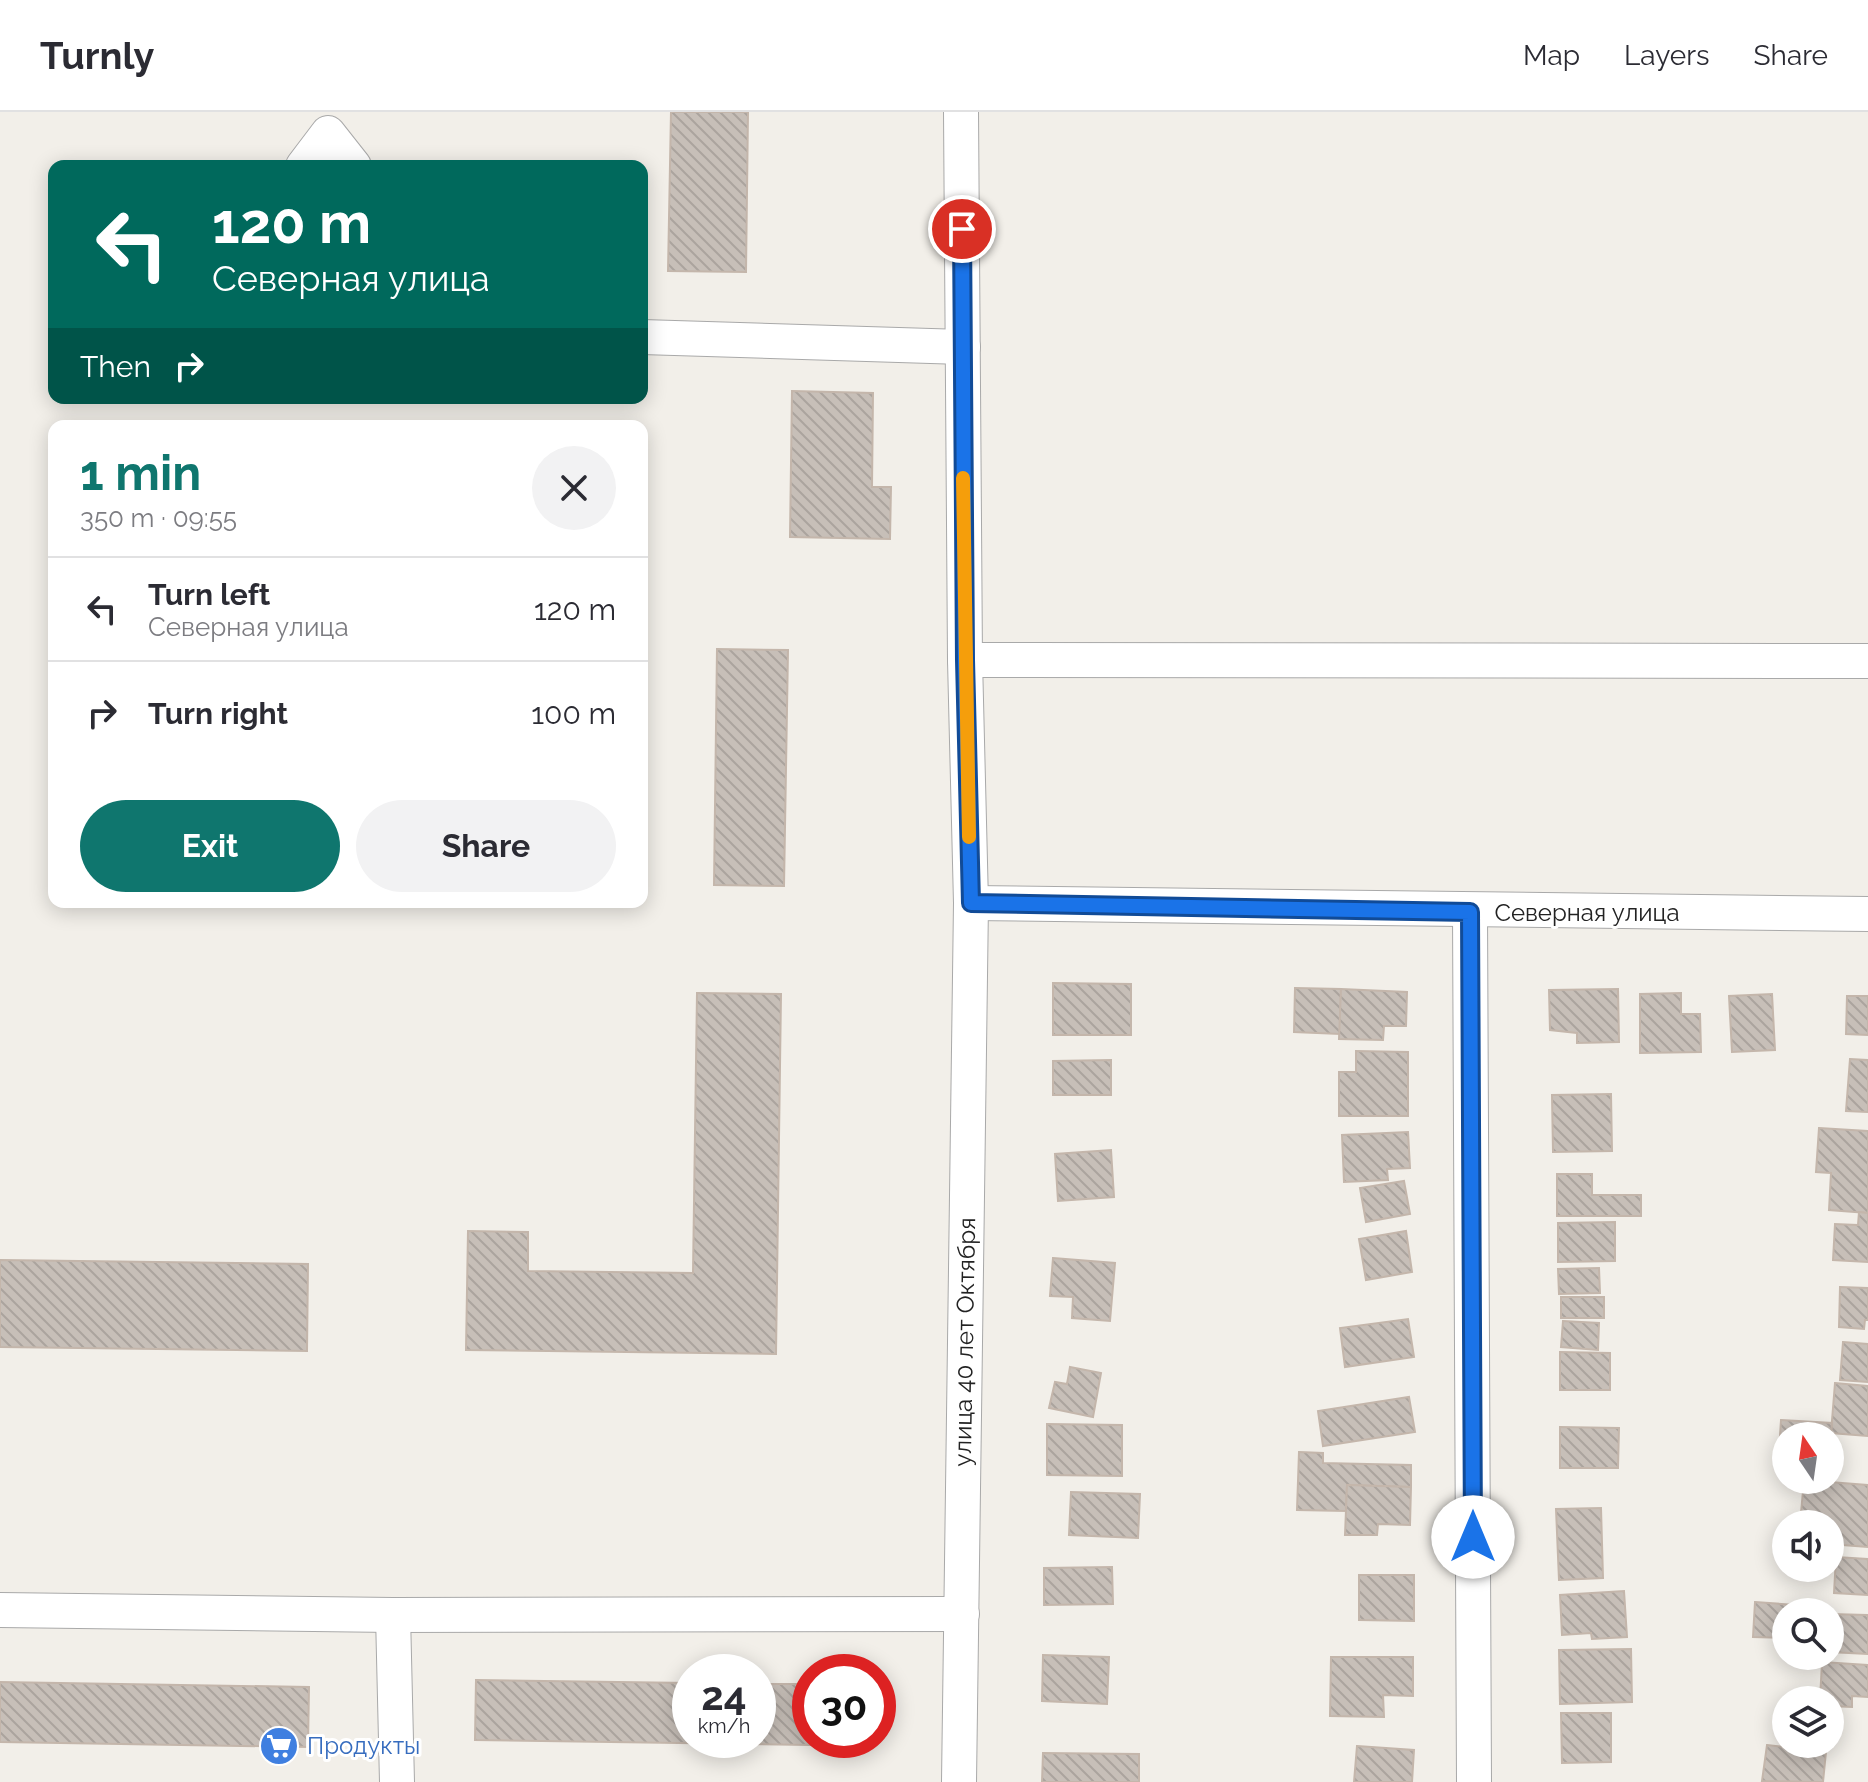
<!DOCTYPE html>
<html lang="en">
<head>
<meta charset="utf-8">
<style>
  body { margin:0; font-family:Raleway,sans-serif; background:#f2f2f3; color:#2b2b33; height:100vh; display:flex; flex-direction:column; font-size:30px; white-space:nowrap }
  * { box-sizing:border-box; margin:0 }
  p { font-size:26px; color:#7c7c81 }
  .icon { flex:none; width:44px; height:44px; fill:none; stroke:currentColor; stroke-width:2; stroke-linecap:round; stroke-linejoin:round }
  .map { position:relative; flex:1; overflow:hidden }
  .side { position:absolute; left:48px; top:308px; width:600px; height:488px; display:flex; flex-direction:column; background:#fff; border-radius:16px; box-shadow:0 4px 20px #0003 }
  .side>* { flex:none }
  .banner { position:absolute; left:48px; top:48px; width:600px; height:244px; border-radius:16px; box-shadow:0 4px 20px #0003; background:#00695c; color:#fff; overflow:hidden }
  .needle { width:52px; rotate:347deg }
  .fabs { position:absolute; left:1772px; top:1310px; display:grid; gap:16px }
  .fabs a { display:grid; place-items:center; width:72px; height:72px; border-radius:50%; background:#fff; box-shadow:0 4px 20px #0003; font-size:40px }
  .speed { position:absolute; left:672px; top:1542px; display:flex; gap:16px; font-size:40px; font-weight:700; text-align:center }
  .speed>* { display:grid; place-content:center; width:104px; height:104px; border-radius:50%; background:#fff; box-shadow:0 4px 20px #0003; line-height:1 }
  .speed small { font-size:20px; font-weight:400 }
  .speed .limit { border:12px solid #d22; background:#fff; color:#111 }
  .pin { position:absolute; display:grid; place-items:center; width:68px; height:68px; color:#fff; margin:-34px; border:4px solid #fff; border-radius:50%; box-shadow:0 2px 8px #0007 }
  .me { position:absolute; width:88px; margin:-44px; rotate:0deg; stroke-linejoin:round; filter:drop-shadow(0 0 6px #0008) }
  .turn { display:flex; align-items:center; gap:28px; height:168px; padding:0 32px; font-size:36px }
  .turn .icon { width:104px; height:104px; stroke-width:2.5 }
  .turn b { display:block; font-size:56px; line-height:68px }
  .then { display:flex; align-items:center; height:76px; padding:0 32px; background:#0003; gap:16px; font-size:30px }
  .round { display:grid; place-items:center; flex:none; width:84px; height:84px; border-radius:42px; background:#f2f2f3 }
  .summary { display:flex; align-items:center; justify-content:space-between; height:136px; padding:0 32px }
  h1 { font-size:48px; font-weight:700; line-height:60px; color:#0f766e }
  .action { display:flex; gap:16px; margin-top:auto; padding:16px 32px }
  .action a { flex:1; height:92px; border-radius:48px; background:#0f766e; color:#fff; font-size:32px; font-weight:700; line-height:92px; text-align:center }
  .action a+a { background:#f2f2f3; color:#2b2b33 }
  ul { padding:0; list-style:none }
  li { display:flex; align-items:center; gap:24px; height:104px; padding:0 32px; border-top:2px solid #e1e1e2 }
  li div { flex:1 }
  li b { display:block; font-size:30px }
  li em { font-style:normal }
  header { display:flex; align-items:center; gap:48px; box-sizing:border-box; height:112px; padding:0 40px; background:#fff; border-bottom:2px solid #e1e1e2 }
  header strong { font-size:38px }
  nav { display:flex; gap:44px; margin-inline-start:auto; font-size:28px }
  .map>svg:first-child { display:block }
</style>
</head>
<body>
<header>
<strong>Turnly</strong>
<nav><a>Map</a><a>Layers</a><a>Share</a></nav>
</header>
<div class="map">
<svg width="1868" height="1670" viewBox="0 0 1868 1670">
  <defs>
    <pattern id="building-back-hatch" width="6" height="6" patternUnits="userSpaceOnUse" patternTransform="scale(2)"><rect width="6" height="6" fill="#c7bfb8"/><path d="M-1 5l2 2M0 0l6 6M5-1l2 2" fill="none" stroke="#aba49e"/></pattern>
  </defs>
  <rect width="100%" height="100%" fill="#f2efe9"/>
  <g fill="url(#building-back-hatch)" stroke="#c4b6ab" stroke-width="2">
    <polygon points="671,0 748,0 746,160 668,159"/>
    <rect x="97" y="52" width="153" height="2"/>
    <polygon points="792,279 873,281 872,375 891,375 890,427 790,425"/>
    <polygon points="717,537 788,538 784,774 714,773"/>
    <polygon points="1053,871 1131,872 1131,923 1053,923"/>
    <polygon points="1295,876 1341,877 1340,922 1294,920"/>
    <polygon points="1341,877 1407,880 1406,914 1384,914 1383,928 1339,927"/>
    <polygon points="1618,877 1619,930 1577,931 1577,921 1550,918 1549,878"/>
    <polygon points="697,881 781,882 776,1242 466,1238 468,1119 528,1120 528,1159 693,1161"/>
    <polygon points="1681,881 1681,902 1700,902 1701,940 1640,941 1640,882"/>
    <polygon points="1772,882 1775,938 1732,940 1729,884"/>
    <polygon points="1847,884 1868,884 1868,923 1846,922"/>
    <polygon points="1356,939 1408,940 1408,1004 1339,1004 1339,960 1356,960"/>
    <polygon points="1850,947 1868,948 1868,1000 1846,999"/>
    <polygon points="1111,948 1111,983 1053,983 1053,949"/>
    <polygon points="1611,982 1612,1039 1553,1040 1552,983"/>
    <polygon points="1819,1016 1868,1019 1868,1101 1829,1098 1831,1061 1816,1060"/>
    <polygon points="1408,1020 1410,1056 1387,1057 1388,1068 1344,1070 1342,1023"/>
    <polygon points="1111,1038 1114,1085 1058,1089 1055,1042"/>
    <polygon points="1557,1062 1592,1062 1592,1083 1641,1083 1641,1104 1557,1104"/>
    <polygon points="1404,1069 1410,1102 1366,1110 1360,1076"/>
    <polygon points="1859,1100 1868,1101 1868,1150 1833,1148 1835,1112 1858,1113"/>
    <polygon points="1615,1110 1615,1149 1558,1150 1558,1111"/>
    <polygon points="1406,1119 1412,1160 1366,1168 1359,1127"/>
    <polygon points="1053,1146 1115,1151 1110,1209 1072,1206 1073,1185 1050,1184"/>
    <polygon points="0,1148 308,1152 307,1239 0,1235"/>
    <polygon points="1599,1156 1600,1181 1559,1182 1558,1157"/>
    <polygon points="1840,1175 1868,1176 1868,1208 1865,1208 1864,1217 1839,1215"/>
    <rect x="1561" y="1185" width="43" height="21"/>
    <polygon points="1408,1207 1414,1245 1345,1255 1340,1216"/>
    <polygon points="1563,1209 1599,1211 1598,1238 1561,1235"/>
    <polygon points="1843,1230 1868,1232 1868,1270 1840,1268"/>
    <polygon points="1560,1240 1610,1241 1610,1278 1560,1278"/>
    <polygon points="1070,1255 1101,1261 1093,1305 1049,1296 1055,1270 1067,1272"/>
    <polygon points="1835,1271 1868,1274 1868,1324 1831,1321"/>
    <polygon points="1409,1285 1415,1320 1323,1334 1318,1299"/>
    <polygon points="1781,1308 1832,1311 1830,1331 1830,1324 1786,1324 1786,1355 1778,1354"/>
    <polygon points="1047,1312 1122,1313 1122,1364 1047,1363"/>
    <polygon points="1560,1315 1619,1316 1618,1356 1560,1356"/>
    <polygon points="1299,1340 1323,1341 1323,1351 1411,1353 1411,1375 1347,1373 1346,1399 1297,1398"/>
    <polygon points="1804,1368 1868,1373 1868,1435 1830,1432 1830,1412 1800,1412"/>
    <polygon points="1347,1373 1411,1375 1410,1413 1378,1412 1377,1423 1345,1423"/>
    <polygon points="1071,1380 1140,1382 1138,1426 1069,1423"/>
    <polygon points="1601,1396 1603,1466 1559,1468 1556,1397"/>
    <polygon points="1836,1445 1868,1447 1868,1483 1834,1481"/>
    <polygon points="1112,1455 1113,1492 1044,1493 1044,1456"/>
    <polygon points="1359,1463 1414,1463 1414,1509 1359,1508"/>
    <polygon points="1624,1479 1627,1525 1592,1527 1591,1521 1562,1523 1560,1483"/>
    <polygon points="1755,1490 1810,1494 1810,1500 1786,1500 1786,1526 1753,1525"/>
    <polygon points="1830,1502 1868,1503 1868,1542 1830,1540"/>
    <polygon points="1631,1537 1632,1590 1560,1592 1559,1538"/>
    <polygon points="1043,1543 1109,1545 1107,1592 1042,1589"/>
    <polygon points="1331,1545 1413,1545 1413,1584 1383,1583 1384,1605 1330,1604"/>
    <polygon points="1822,1550 1868,1553 1868,1585 1852,1584 1852,1595 1830,1594 1830,1588 1820,1588"/>
    <polygon points="476,1568 690,1571 690,1628 758,1628 758,1572 810,1572 810,1628 873,1628 873,1634 475,1628"/>
    <polygon points="0,1570 309,1575 308,1635 0,1630"/>
    <polygon points="1561,1601 1611,1601 1611,1650 1562,1651"/>
    <polygon points="1767,1633 1826,1640 1823,1670 1762,1669"/>
    <polygon points="1357,1634 1414,1638 1412,1670 1354,1670"/>
    <polygon points="1043,1641 1139,1642 1139,1670 1042,1670"/>
  </g>
  <g fill="none" stroke-linecap="round" stroke-linejoin="round">
    <g stroke="#a9a9a9" stroke-width="36">
      <g id="minor">
        <polyline points="961,0 965,548"/>
        <polyline points="303,54 328,21 354,54"/>
        <polyline points="642,225 963,235"/>
        <polyline points="971,791 1868,802"/>
        <polyline points="1470,800 1474,1670"/>
        <polyline points="0,1498 393,1503 962,1502"/>
        <polyline points="393,1503 397,1670"/>
        <polyline points="959,1670 971,791 965,548 1868,549"/>
      </g>
    </g>
    <use href="#minor" stroke="#fff" stroke-width="34"/>
  </g>
  <g fill="none" stroke-linecap="round" stroke-linejoin="round">
    <g stroke="#114b97" stroke-width="20">
      <polyline id="route" points="962,117 965,548 971,791 1470,800 1473,1425"/>
    </g>
    <use href="#route" stroke="#1a73e8" stroke-width="14"/>
    <polyline stroke="#f59e0b" stroke-width="14" points="963,366 969,725"/>
  </g>
  <defs>
    <g id="supermarket-disc" transform="scale(2)"><circle r="9.5" fill="#3f7fe0" stroke="#fff"/><path d="M-6-5.5h2.5l.6 2H6L4.5 2H-2.5L-4.4-4H-6ZM-1.5 3.2a1.3 1.3 0 1 0 .1 0ZM3 3.2a1.3 1.3 0 1 0 .1 0Z" fill="#fff"/></g>
  </defs>
  <g fill-rule="evenodd">
    <use href="#supermarket-disc" x="279" y="1634"/>
  </g>
  <g text-anchor="middle" stroke-width="6" stroke-linejoin="round" paint-order="stroke">
    <g font-size="24" fill="#222" stroke="#fff">
      <text x="1587" y="809">Северная улица</text>
      <text transform="translate(965 1230) rotate(-89)" y="8">улица 40 лет Октября</text>
    </g>
    <g font-size="24" fill="#366cbe" stroke="#fff" text-anchor="start">
      <text x="307" y="1642">Продукты</text>
    </g>
  </g>
</svg>
<div class="fabs">
<a><svg class="needle" viewBox="-14 -14 28 28"><path d="M0-13l5 13h-10z" fill="#e53935"/><path d="M0 13l5-13h-10z" fill="#7c7c81"/></svg></a>
<a><svg class="icon" aria-label="sound" viewBox="0 0 24 24"><path d="M4 9h4l5-4v14l-5-4H4zM17 9q2 3 0 6"/></svg></a>
<a><svg class="icon" aria-label="search" viewBox="0 0 24 24"><circle cx="10" cy="10" r="6"/><path d="M15 15l6 6"/></svg></a>
<a><svg class="icon" aria-label="layers" viewBox="0 0 24 24"><path d="M12 4l9 5-9 5-9-5zM3 14l9 5 9-5"/></svg></a>
</div>
<div class="speed"><div>24<small>km/h</small></div><div class="limit">30</div></div>
<div class="pin" style="left:962px;top:117px;background:#d93025"><svg class="icon" aria-label="arrive" viewBox="0 0 24 24"><path d="M6 21V4h12l-3 4 3 4H6"/></svg></div>
<svg class="me" style="left:1473px;top:1425px" viewBox="-20 -20 40 40"><circle r="19" fill="#fff"/><path d="M0-13L10 11 0 6-10 11z" fill="#1a73e8"/></svg>
<div class="banner">
<div class="turn"><svg class="icon" aria-label="left" viewBox="0 0 24 24"><path d="M17 20v-9H6M10 6l-5 5 5 5"/></svg><div><b>120 m</b>Северная улица</div></div>
<div class="then">Then<svg class="icon" aria-label="right" viewBox="0 0 24 24"><path d="M7 20v-9h11M14 6l5 5-5 5"/></svg></div>
</div>
<section class="side">
<div class="summary"><div><h1>1 min</h1><p>350 m · 09:55</p></div><a class="round"><svg class="icon" aria-label="close" viewBox="0 0 24 24"><path d="M6 6l12 12M18 6L6 18"/></svg></a></div>
<ul>
<li><svg class="icon" aria-label="left" viewBox="0 0 24 24"><path d="M17 20v-9H6M10 6l-5 5 5 5"/></svg><div><b>Turn left</b><p>Северная улица</p></div><em>120 m</em></li>
<li><svg class="icon" aria-label="right" viewBox="0 0 24 24"><path d="M7 20v-9h11M14 6l5 5-5 5"/></svg><div><b>Turn right</b></div><em>100 m</em></li>
</ul>
<div class="action"><a>Exit</a><a>Share</a></div>
</section>
</div>
</body>
</html>
